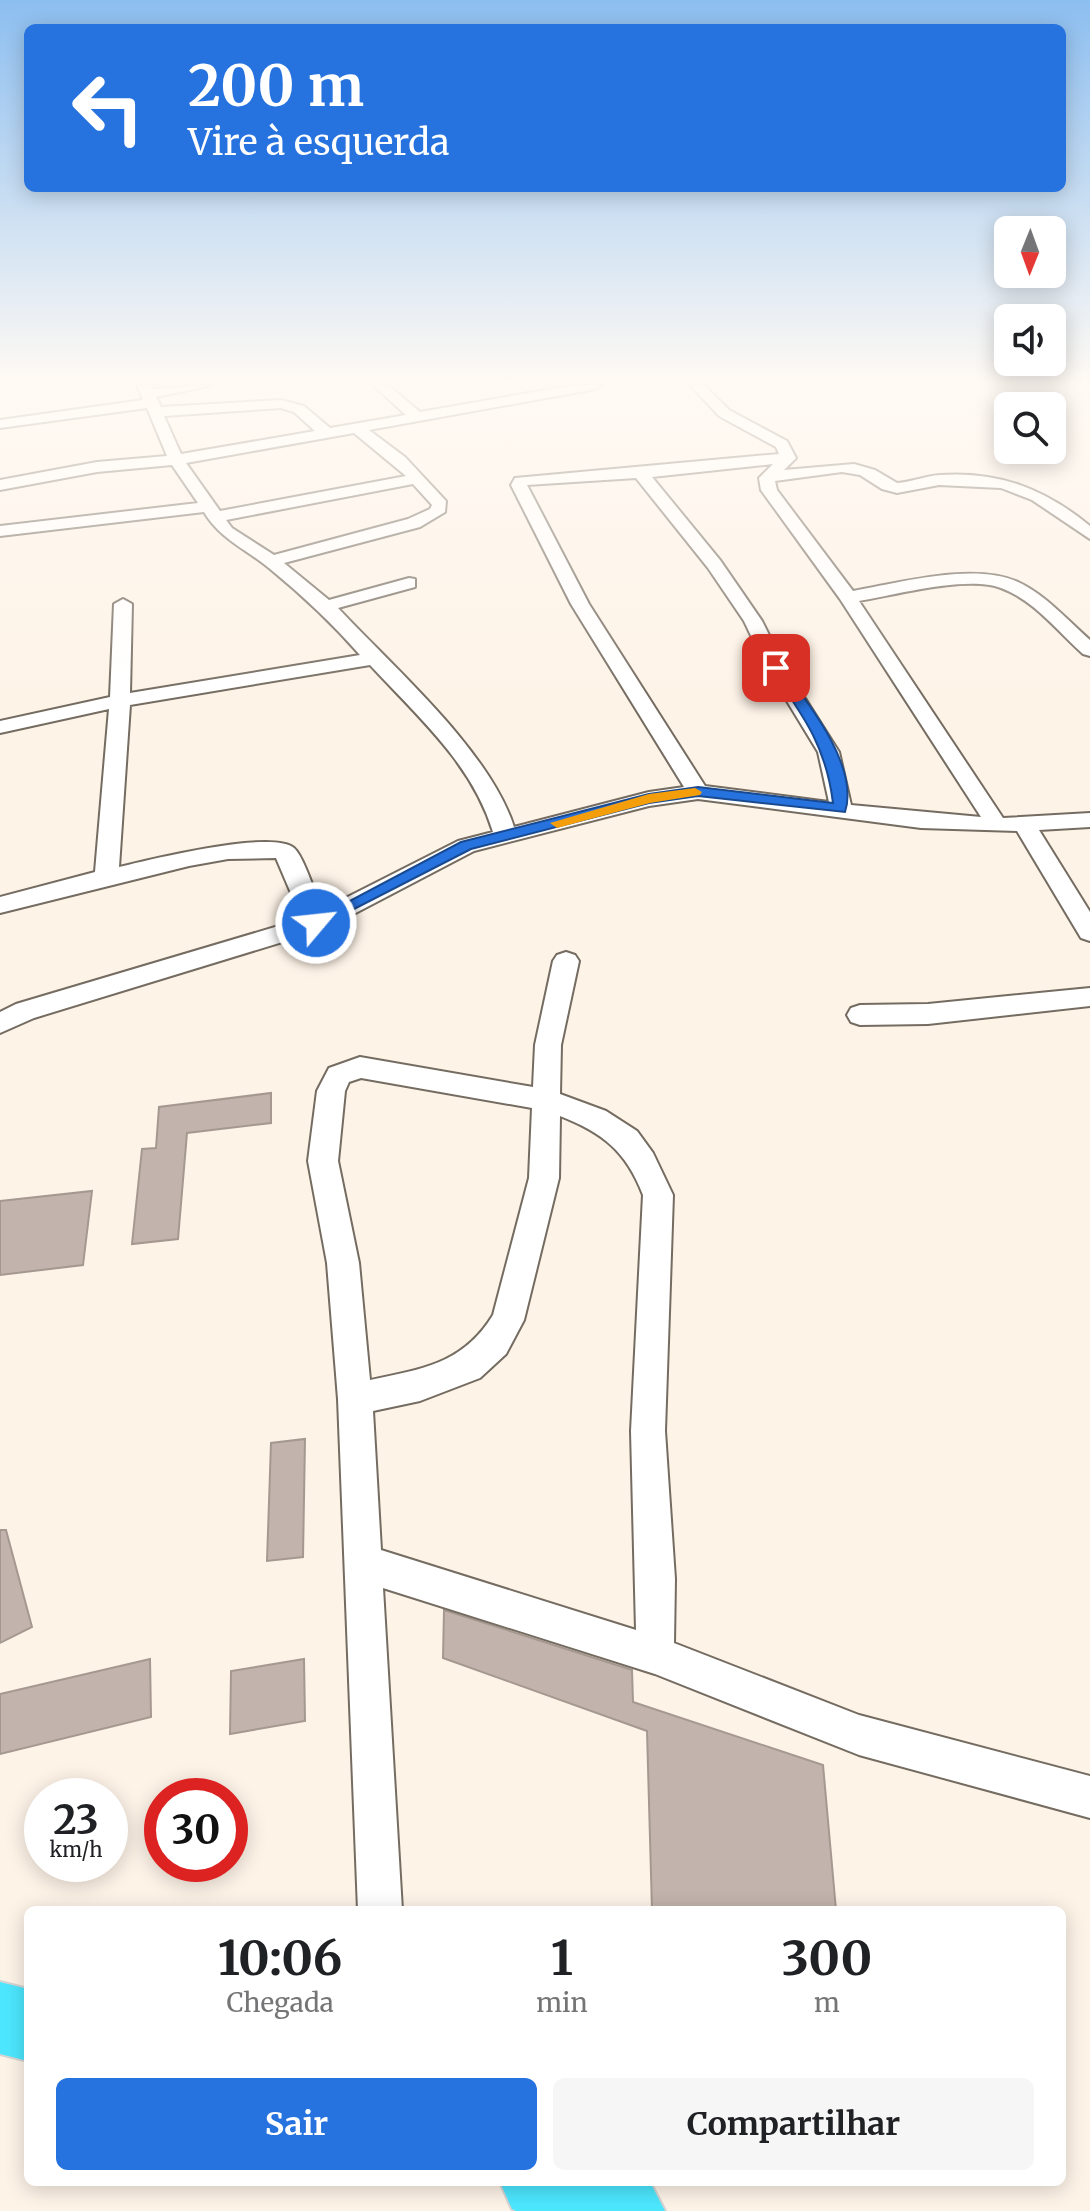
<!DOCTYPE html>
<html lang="pt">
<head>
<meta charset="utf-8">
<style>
  body { margin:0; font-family:Merriweather,serif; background:#f6f6f6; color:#202124; height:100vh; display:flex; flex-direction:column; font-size:30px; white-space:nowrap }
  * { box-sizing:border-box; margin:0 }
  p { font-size:26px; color:#757577 }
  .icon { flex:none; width:44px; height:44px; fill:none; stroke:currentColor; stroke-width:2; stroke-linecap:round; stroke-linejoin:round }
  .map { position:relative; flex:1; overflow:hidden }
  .panel { position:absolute; left:24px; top:1906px; width:1042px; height:280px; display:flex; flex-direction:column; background:#fff; border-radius:12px; box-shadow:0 4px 20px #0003 }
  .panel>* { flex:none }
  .hud { position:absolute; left:24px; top:24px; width:1042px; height:168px; border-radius:12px; box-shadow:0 4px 20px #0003; background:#2672de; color:#fff; overflow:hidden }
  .needle { width:52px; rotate:181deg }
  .fabs { position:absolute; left:994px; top:216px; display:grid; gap:16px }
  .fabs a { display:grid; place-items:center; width:72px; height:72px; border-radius:12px; background:#fff; box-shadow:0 4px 20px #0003; font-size:40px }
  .speed { position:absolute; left:24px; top:1778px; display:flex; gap:16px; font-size:40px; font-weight:700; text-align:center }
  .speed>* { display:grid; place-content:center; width:104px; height:104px; border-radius:50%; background:#fff; box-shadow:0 4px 20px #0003; line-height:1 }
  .speed small { font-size:20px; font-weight:400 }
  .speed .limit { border:12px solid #d22; background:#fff; color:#111 }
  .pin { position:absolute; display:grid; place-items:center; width:68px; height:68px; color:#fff; margin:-34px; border-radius:16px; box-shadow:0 4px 12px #0006 }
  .me { position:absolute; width:88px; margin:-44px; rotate:62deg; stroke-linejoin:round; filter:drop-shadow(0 0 6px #0008) }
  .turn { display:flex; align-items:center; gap:28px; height:168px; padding:0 32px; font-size:36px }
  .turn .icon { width:104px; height:104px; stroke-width:2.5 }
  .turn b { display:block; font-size:56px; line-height:68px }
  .eta { display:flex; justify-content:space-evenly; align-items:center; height:136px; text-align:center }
  .eta b { font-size:48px; font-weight:700; line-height:56px }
  .primary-button { display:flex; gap:16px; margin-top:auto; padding:16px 32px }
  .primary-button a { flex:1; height:92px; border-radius:12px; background:#2672de; color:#fff; font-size:32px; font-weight:700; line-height:92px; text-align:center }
  .primary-button a+a { background:#f6f6f6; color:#202124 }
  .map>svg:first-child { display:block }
</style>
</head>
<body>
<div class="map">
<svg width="1090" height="2211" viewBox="0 0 1090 2211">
  <rect width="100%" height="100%" fill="#fef3e7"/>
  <g fill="#c2b4ac" stroke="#a59890" stroke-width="2">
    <polygon points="271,1093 271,1123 187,1133 178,1239 132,1244 142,1149 156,1148 159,1107"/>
    <polygon points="92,1191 83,1265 0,1275 0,1201"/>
    <polygon points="305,1439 303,1557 267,1561 271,1443"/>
    <polygon points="0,1530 6,1530 32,1627 0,1643"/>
    <polygon points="444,1610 632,1670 633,1702 823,1765 836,1910 652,1910 647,1731 443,1658"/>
    <polygon points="150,1659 151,1717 0,1754 0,1694"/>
    <polygon points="304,1659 305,1721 230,1734 231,1671"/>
  </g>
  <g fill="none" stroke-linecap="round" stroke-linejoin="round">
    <g stroke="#756c61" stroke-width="4">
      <g id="minor">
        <path d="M137,385H151L153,389L213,385L156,397L161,407L281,400L304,406L330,428L406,415L373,385H388L420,412L574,385H603L596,389L369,430L405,457L446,501L445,512L420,527L284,563L329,600L409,578L415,579V587L338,608C394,668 489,750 514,827L649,792L684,787L571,604L511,485L515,478L779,454L776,447L719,416L690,385H704L729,410L787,441L796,458L784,470L854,464L875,470L897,483C912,482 925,476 940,475C999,471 1045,489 1090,526V539L1032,500L1001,488L939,485L897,493L882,489L860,475L842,472L775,481L777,490L853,591C899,583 974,562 1018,582C1046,595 1067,620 1090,640V656L1083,654C1058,632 1034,600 1001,588C967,575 895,595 859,601L1003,818L1090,813V827L1039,830L1090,912V941L1081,938L1017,831L921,828L698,799L649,806L474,851L325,929L34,1018L0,1033V1012L16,1004L302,919L276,858L228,859L189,866L0,913V897L95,872L109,709L0,733V721L110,697L114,604L123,599L132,604L130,693L360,655C332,623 302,595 269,568C246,549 220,539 204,512L0,536V526L198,503L172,465L97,472L0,490V480L97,462L167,456L147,408L0,428V420L143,400ZM281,408L294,412L315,431L181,454L164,416ZM354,433L406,476L220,511L186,463ZM773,464L759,478L761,490L840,599L981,817L851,805L839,752L784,665L762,621L720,560L652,477ZM636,478L708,568L744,621L765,665L818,752L829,802L705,786L589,604L527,485ZM413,484L432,505L430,509L408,519L274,555L232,528L226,520ZM370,665C417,716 472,763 493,832L458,841L322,910C316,896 304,857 294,848C273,829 148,860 119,867L130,705Z"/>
        <path d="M566,952L575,955L579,961L561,1045L560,1094L606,1111L637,1131L653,1153L673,1195L665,1431L675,1579L674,1643L859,1715L1090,1776V1818L859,1755L655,1674L383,1588L402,1910H358L338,1399L327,1263L308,1161L317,1091L329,1068L360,1057L533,1087L535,1045L553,961L557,955ZM361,1078L532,1108L529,1178L493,1315C463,1364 422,1369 370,1380L359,1263L338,1161L345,1091L349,1082ZM560,1116C603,1133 626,1151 643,1195L631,1431L636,1630L381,1550L373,1411L420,1401L480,1378L506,1354L524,1320L559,1178Z"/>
        <polygon points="1090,988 1090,1006 928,1024 860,1025 851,1022 847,1015 851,1008 860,1005 928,1004"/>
      </g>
    </g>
    <g stroke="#d5d4d3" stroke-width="4">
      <g id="trunk">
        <polygon points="0,1982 28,1989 28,2061 0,2054"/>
        <polygon points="500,2182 650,2182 665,2211 516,2211 512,2209"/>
      </g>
    </g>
    <use href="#minor" fill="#fff" fill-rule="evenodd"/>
    <use href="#trunk" fill="#4ce7fe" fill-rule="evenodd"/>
  </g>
  <linearGradient id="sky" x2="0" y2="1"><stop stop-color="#8cbef0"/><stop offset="0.55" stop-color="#fffaf4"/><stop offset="1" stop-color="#fffaf4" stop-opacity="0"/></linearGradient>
  <rect width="1090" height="694" fill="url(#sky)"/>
  <path fill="#2672de" stroke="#194a90" stroke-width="2" d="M772,665H780C806,700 860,766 845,812L698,796L649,803L471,849L321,926H310L308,923L461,842L649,794L698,787L833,803C826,745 802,714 770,668Z"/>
  <polygon fill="#f59e0b" points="695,788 702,792 700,795 650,803 557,828 550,823 649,794"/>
</svg>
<div class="fabs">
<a><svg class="needle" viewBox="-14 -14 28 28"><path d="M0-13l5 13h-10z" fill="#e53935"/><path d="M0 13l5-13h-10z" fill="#757577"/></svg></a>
<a><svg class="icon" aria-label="sound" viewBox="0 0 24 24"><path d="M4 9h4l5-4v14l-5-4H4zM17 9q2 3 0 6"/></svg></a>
<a><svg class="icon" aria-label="search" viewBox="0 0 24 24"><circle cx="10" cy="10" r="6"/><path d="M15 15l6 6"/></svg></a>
</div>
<div class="speed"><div>23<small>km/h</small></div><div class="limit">30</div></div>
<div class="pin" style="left:776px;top:668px;background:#d93025"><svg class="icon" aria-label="arrive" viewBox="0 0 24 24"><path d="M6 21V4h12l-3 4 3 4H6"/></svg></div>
<svg class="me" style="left:316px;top:923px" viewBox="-20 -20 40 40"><circle r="17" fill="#2672de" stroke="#fff" stroke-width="3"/><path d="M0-11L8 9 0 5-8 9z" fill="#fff"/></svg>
<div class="hud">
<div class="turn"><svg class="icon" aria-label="left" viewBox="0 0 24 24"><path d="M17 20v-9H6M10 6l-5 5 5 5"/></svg><div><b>200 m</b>Vire à esquerda</div></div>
</div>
<section class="panel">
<div class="eta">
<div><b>10:06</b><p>Chegada</p></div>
<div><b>1</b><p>min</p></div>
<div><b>300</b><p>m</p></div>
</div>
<div class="primary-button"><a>Sair</a><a>Compartilhar</a></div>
</section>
</div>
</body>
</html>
